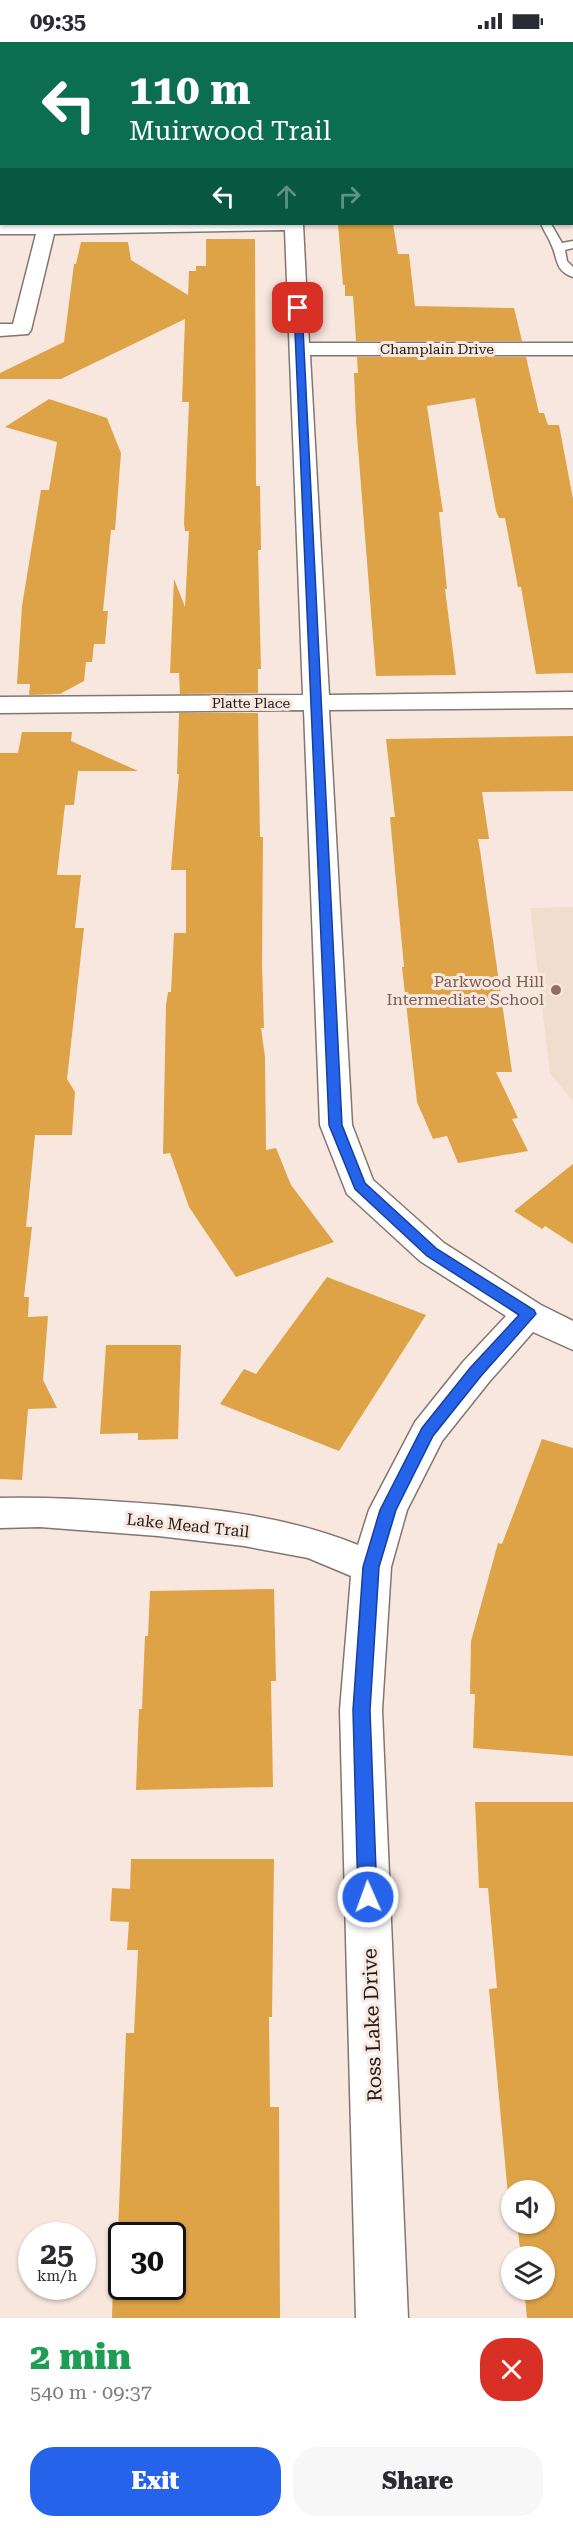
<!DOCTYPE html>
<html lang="en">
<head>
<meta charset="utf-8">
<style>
  body { margin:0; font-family:"Roboto Serif",serif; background:#f7f7f7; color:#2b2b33; height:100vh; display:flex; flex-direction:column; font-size:22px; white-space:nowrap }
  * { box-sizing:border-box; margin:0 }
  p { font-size:20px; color:#7c7c81 }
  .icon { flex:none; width:33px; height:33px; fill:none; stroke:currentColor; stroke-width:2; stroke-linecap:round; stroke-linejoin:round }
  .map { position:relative; height:2276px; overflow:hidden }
  .drawer { display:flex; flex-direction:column; background:#fff; flex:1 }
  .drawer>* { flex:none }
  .guide { position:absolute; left:0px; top:0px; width:573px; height:183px; box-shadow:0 2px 4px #0004; background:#0b6e4f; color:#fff; overflow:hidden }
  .fabs { position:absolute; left:501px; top:2138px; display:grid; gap:12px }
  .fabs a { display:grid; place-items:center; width:54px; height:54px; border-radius:50%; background:#fff; box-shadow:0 2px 4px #0004; font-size:30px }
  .speed { position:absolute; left:18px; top:2180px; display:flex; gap:12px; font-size:30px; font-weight:700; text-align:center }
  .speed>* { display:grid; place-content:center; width:78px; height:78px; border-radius:50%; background:#fff; box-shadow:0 2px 4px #0004; line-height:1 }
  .speed small { font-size:15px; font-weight:400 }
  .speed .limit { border:3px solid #111; border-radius:9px; background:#fff; color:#111 }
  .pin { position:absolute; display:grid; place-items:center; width:51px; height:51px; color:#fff; margin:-26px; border-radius:12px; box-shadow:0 3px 9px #0006 }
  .me { position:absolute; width:66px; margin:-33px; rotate:358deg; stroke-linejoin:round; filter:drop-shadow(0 0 4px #0008) }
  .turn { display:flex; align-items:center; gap:21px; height:126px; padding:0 30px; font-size:27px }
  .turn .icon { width:78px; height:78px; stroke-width:2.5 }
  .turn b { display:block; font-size:42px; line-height:51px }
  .lanes { display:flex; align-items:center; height:57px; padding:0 30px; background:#0003; justify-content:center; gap:30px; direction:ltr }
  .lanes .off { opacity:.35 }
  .round { display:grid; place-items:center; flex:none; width:63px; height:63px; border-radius:24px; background:#f7f7f7 }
  .overview { display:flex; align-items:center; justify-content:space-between; height:102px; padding:0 30px }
  h1 { font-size:36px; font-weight:800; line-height:45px; color:#1e9e55 }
  .action { display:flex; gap:12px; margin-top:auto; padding:12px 30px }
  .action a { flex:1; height:69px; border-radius:24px; background:#2563eb; color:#fff; font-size:24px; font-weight:800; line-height:69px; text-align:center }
  .action a+a { background:#f7f7f7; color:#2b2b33 }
  .status { display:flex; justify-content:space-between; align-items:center; height:42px; padding:0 30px; background:#fff; direction:ltr }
  .status svg { height:16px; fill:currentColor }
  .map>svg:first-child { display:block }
</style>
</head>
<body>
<div class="status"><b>09:35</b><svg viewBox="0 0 49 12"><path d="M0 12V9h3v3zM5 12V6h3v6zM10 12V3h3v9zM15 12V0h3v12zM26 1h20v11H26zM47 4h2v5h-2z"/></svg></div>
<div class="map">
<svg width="573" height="2276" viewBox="0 0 573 2276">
  <rect width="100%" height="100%" fill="#f8e7df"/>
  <polygon fill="#efdecd" points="573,865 573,1059 550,1031 530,866"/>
  <g fill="#dea347" fill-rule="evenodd">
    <polygon points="338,182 393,182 398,212 409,212 415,264 514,266 522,299 356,299 353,254 345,254 345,243 343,243"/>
    <polygon points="206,197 255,197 256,444 260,444 261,508 258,508 261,627 258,627 258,651 180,652 179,631 170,631 174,537 185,565 189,489 185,489 184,481 189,360 182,360 185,277 61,337 0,337 0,331 64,300 74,222 76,222 81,200 128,200 131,218 188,253 189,229 196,229 196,224 206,224"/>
    <polygon points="357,315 526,315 539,371 544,371 548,383 559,383 573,457 573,631 536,632 521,545 518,545 505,476 499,476 496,469 475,356 427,364 443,470 439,470 447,547 445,547 456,633 376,634 356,380 354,331 358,331"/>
    <polygon points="49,357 107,376 121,411 115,488 111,488 103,569 108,569 105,602 94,602 92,620 86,620 84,639 60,652 29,653 30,642 17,642 22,564 41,448 49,448 57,400 5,385"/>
    <polygon points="179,671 258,671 260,795 263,795 262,923 264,986 261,986 265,1015 266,1108 276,1106 291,1143 334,1200 236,1235 189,1165 170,1111 163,1112 166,963 168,950 171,950 174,891 186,891 186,828 171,828 179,732 177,732"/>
    <polygon points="22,690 72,690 71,699 138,729 78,729 74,763 65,763 57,833 81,833 75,886 84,886 67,1037 75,1050 72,1093 35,1093 26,1185 32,1185 24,1255 29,1255 28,1275 48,1274 43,1338 57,1366 28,1367 22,1438 0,1437 0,711 18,711"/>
    <polygon points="573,694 573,749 482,750 489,797 478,797 480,808 512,1030 496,1030 518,1076 512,1077 528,1109 458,1121 447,1094 433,1097 417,1060 402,925 404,925 390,775 395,775 386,697"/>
    <polygon points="573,1122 573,1202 545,1184 542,1187 514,1169"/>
    <polygon points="327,1235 426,1273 339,1409 220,1362 244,1327 256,1332"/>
    <polygon points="106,1303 181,1303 178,1397 138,1398 138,1391 100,1392"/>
    <polygon points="542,1397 573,1406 573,1714 473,1706 475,1652 470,1652 471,1599 498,1501 502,1502"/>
    <polygon points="274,1547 276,1639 271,1639 273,1745 136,1748 139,1667 142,1667 145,1594 148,1594 150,1549"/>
    <polygon points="475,1760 573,1760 573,2276 527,2276 524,2247 544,2247 544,2214 521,2214 517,2181 544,2181 544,2148 512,2148 512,2152 508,2153 489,1947 497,1946 488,1846 479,1846"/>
    <path d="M131,1817H274L272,1975H269L270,2065H279L280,2276H112L113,2239H116L126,1991H134L138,1908H127L129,1880L110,1879L112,1846L130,1847ZM122,2193H172V2244H122Z"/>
  </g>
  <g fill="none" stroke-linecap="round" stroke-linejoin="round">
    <g stroke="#84766e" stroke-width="3">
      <g id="service">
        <rect x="572" y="45" width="1" height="6"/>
        <rect x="0" y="49" width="2" height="6"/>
        <rect x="572" y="93" width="1" height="6"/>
        <rect x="0" y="123" width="2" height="6"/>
        <rect x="572" y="173" width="1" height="7"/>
        <path d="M541,182H551L562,201L573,199V206L565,208L567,219L573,225V235C555,229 558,217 552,204C549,196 544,189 541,182Z"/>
      </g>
    </g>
    <g stroke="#84766e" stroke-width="3">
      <path id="minor" d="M0,182H303L309,301H573V313H310L329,653L573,650V666L329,668L352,1083L373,1138L444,1201L541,1263L573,1279V1308L533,1290L489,1340L442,1399L407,1468L391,1525L382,1668L408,2276H356L340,1668L351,1534L308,1516L244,1504L158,1494L40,1485L0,1486V1456C42,1455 83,1457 124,1460C203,1465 284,1473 358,1503L369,1468L415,1380L463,1320L506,1274L420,1219L347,1152L320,1083L304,668L0,671V655L303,653L285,188L54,192L31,288L28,292L0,294V282H13L36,192H0Z"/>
    </g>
    <g stroke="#84766e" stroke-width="3">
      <g id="primary">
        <polygon points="0,0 8,0 9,2 2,2 0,6"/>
        <polygon points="79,0 573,0 573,5 572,2 78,2"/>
        <rect x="0" y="20" width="2" height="10"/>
      </g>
    </g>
    <use href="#service" fill="#fff" fill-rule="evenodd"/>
    <use href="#minor" fill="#fff" fill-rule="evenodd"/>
    <use href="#primary" fill="#fff" fill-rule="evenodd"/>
  </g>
  <polygon fill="#2563eb" stroke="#184099" stroke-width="1.5" points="298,264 302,266 342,1083 365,1141 437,1207 534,1268 536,1272 481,1334 433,1394 396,1468 379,1525 370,1668 377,1855 374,1861 368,1864 361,1861 358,1855 353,1668 363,1525 380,1468 422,1386 470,1326 519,1273 427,1214 355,1147 329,1083 294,266"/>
  <circle fill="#8d6e63" stroke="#f8e7df" stroke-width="2" cx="556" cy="948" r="6"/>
  <g text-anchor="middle" stroke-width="6" stroke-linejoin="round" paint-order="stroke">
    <g font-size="14" fill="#1f1917" stroke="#f8e7df">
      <text x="437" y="312">Champlain Drive</text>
      <text x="251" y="666">Platte Place</text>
    </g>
    <g font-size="16" fill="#785e54" stroke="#f8e7df" text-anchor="end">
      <text x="544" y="945">Parkwood Hill<tspan x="544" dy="18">Intermediate School</tspan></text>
    </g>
    <g font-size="16" fill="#1f1917" stroke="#f8e7df">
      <text transform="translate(188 1483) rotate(6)" y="6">Lake Mead Trail</text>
    </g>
    <g font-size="20" fill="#1f1917" stroke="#f8e7df">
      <text transform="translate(372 1983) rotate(-92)" y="7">Ross Lake Drive</text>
    </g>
  </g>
</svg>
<div class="fabs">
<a><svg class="icon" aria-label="sound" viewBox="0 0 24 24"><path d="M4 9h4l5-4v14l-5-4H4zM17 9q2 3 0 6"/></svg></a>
<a><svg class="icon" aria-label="layers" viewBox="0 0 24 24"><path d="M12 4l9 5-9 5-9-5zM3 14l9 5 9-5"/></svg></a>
</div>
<div class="speed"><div>25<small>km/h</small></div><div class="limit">30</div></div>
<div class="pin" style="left:298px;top:266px;background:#d93025"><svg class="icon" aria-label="arrive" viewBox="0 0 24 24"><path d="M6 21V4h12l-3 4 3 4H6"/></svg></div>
<svg class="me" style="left:368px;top:1855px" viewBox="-20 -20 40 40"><circle r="17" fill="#2563eb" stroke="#fff" stroke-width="3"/><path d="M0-11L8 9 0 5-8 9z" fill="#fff"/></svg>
<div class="guide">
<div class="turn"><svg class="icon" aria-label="left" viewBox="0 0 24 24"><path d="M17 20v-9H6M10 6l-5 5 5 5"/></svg><div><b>110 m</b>Muirwood Trail</div></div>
<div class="lanes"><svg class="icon" aria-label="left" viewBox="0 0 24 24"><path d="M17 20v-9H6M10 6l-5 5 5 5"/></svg><svg class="icon off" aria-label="ahead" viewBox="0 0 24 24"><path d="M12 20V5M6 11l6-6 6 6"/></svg><svg class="icon off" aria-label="right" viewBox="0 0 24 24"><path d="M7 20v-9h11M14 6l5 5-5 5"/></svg></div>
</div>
</div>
<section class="drawer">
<div class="overview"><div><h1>2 min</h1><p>540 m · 09:37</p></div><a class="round" style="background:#d93025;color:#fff"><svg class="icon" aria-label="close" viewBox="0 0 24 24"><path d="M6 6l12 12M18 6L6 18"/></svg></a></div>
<div class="action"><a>Exit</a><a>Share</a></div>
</section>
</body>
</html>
